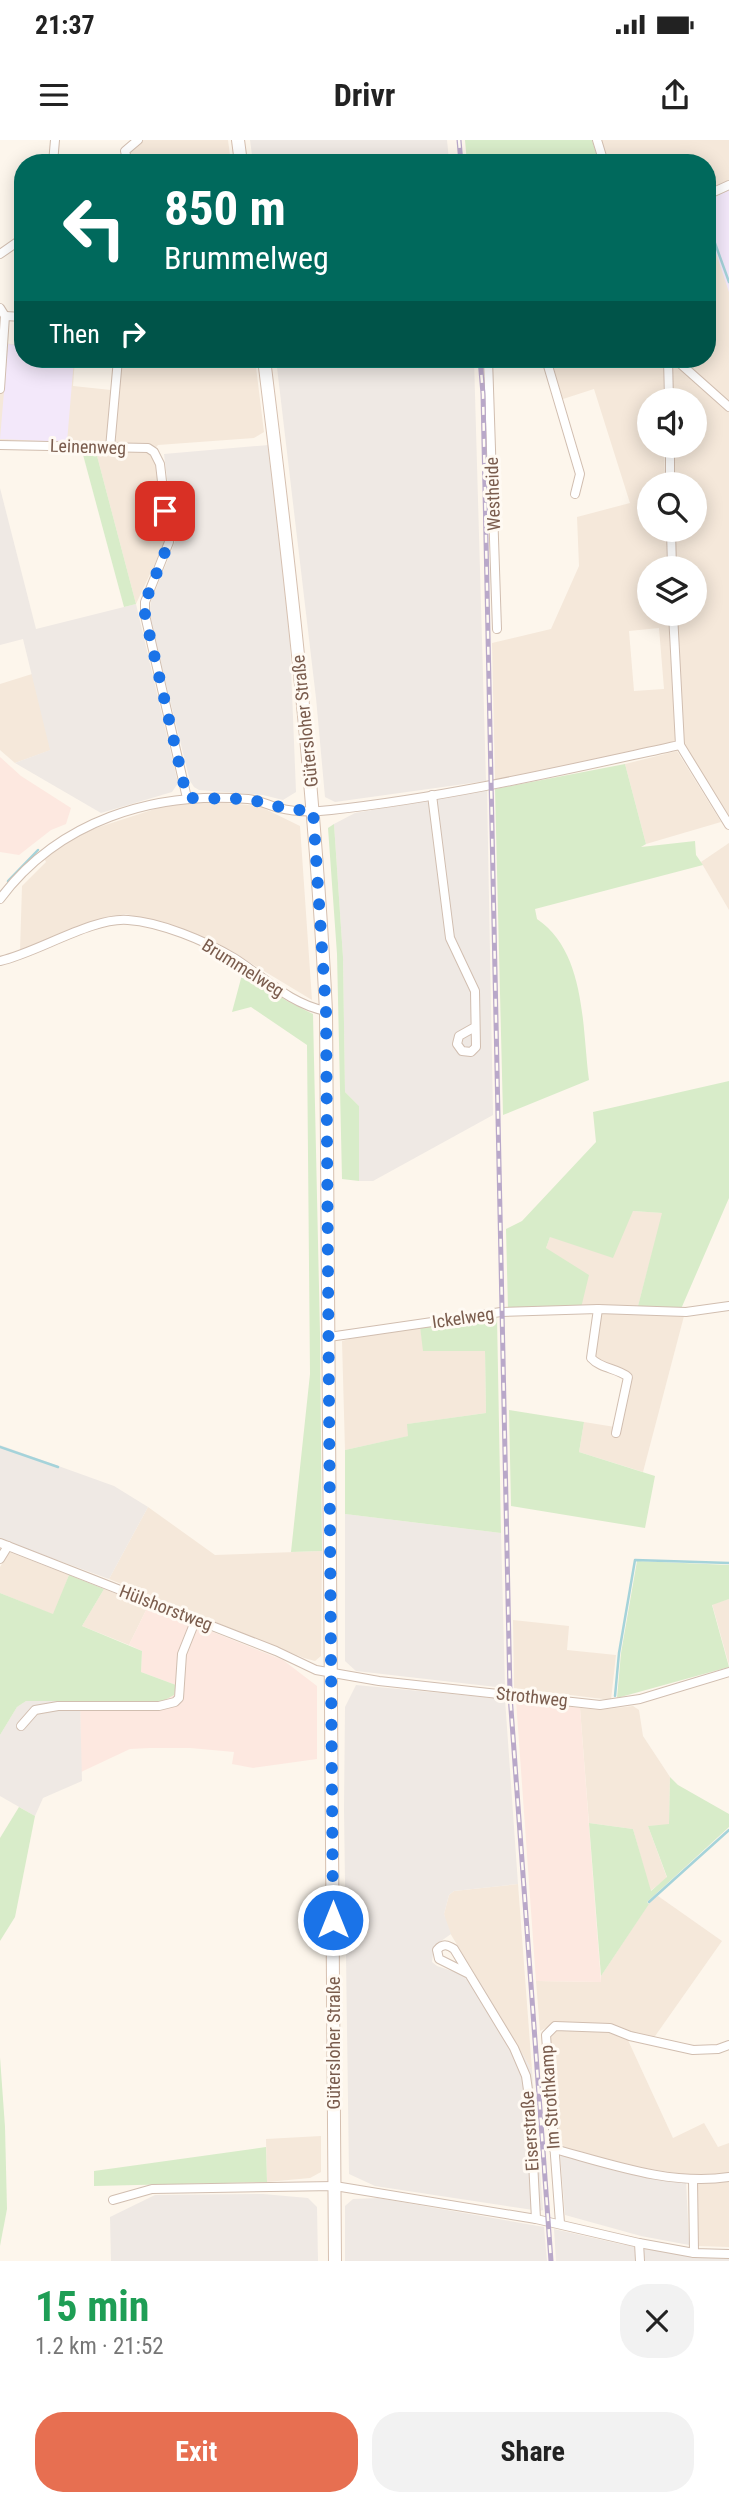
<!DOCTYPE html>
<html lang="en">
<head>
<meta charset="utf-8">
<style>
  body { margin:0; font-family:"Roboto Condensed",sans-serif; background:#f2f2f2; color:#222; height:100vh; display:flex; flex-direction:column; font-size:26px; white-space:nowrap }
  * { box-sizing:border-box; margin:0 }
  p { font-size:23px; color:#767676 }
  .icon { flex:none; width:38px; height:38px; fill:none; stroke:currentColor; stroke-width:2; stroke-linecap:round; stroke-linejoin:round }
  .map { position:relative; height:2121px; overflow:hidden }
  .details { display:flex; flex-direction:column; background:#fff; flex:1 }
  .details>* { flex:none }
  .guide { position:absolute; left:14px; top:14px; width:702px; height:214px; border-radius:28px; box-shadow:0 4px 18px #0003; background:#00695c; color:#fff; overflow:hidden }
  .buttons { position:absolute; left:637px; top:248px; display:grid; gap:14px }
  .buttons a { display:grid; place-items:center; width:70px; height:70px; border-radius:50%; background:#fff; box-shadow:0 4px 18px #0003; font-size:35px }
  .pin { position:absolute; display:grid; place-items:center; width:60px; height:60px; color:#fff; margin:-30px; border-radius:14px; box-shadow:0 4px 10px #0006 }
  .me { position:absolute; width:77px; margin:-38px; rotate:0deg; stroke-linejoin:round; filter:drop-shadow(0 0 5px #0008) }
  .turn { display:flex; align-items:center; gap:24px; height:147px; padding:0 35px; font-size:32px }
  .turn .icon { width:91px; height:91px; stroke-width:2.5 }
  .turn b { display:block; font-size:49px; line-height:60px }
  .then { display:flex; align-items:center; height:66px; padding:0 35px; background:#0003; gap:14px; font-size:26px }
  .round { display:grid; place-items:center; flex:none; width:74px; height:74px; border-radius:28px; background:#f2f2f2 }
  .overview { display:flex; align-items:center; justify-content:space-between; height:119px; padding:0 35px }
  h1 { font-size:42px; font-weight:700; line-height:52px; color:#1e9e55 }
  .cta { display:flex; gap:14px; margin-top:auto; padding:14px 35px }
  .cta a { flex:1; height:80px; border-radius:28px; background:#e76f51; color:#fff; font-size:28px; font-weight:700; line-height:80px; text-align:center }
  .cta a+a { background:#f2f2f2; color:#222 }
  .status { display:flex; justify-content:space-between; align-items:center; height:49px; padding:0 35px; background:#fff; direction:ltr }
  .status svg { height:19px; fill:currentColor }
  header { display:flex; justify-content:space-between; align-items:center; height:91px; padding:0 35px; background:#fff; font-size:32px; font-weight:700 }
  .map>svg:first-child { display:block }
</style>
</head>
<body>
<div class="status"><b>21:37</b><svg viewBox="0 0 49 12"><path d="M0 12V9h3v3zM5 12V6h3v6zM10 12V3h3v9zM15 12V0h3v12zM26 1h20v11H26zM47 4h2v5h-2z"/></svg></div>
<header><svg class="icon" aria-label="menu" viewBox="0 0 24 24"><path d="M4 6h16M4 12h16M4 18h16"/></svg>Drivr<svg class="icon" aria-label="share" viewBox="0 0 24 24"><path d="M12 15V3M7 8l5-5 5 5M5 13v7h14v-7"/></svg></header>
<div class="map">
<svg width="729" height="2121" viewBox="0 0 729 2121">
  <rect width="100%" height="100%" fill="#fdf6ec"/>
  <g fill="#f5e8da" fill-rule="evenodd">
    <polygon points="132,0 228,0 231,23 130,23"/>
    <polygon points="601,0 729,0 729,40 707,50 707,23 609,23"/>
    <polygon points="729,49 729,260 681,219 707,219 707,60"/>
    <polygon points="0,203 23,205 23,219 75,219 73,246 111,250 114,219 255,219 264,292 254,298 158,305 150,314 157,326 165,402 136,464 96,312 97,305 0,301"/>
    <path d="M550,219H663L664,261H649V306H664L665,345H649V390H666L667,429H649V474H668L676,603L495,640L492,503L551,489L579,426L577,377L630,363L594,249L563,259ZM659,488L664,549L634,551L629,491Z"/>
    <polygon points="675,225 729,271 729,680 684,604 677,474 695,474 695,429 676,429 675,390 695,390 695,345 674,345 673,306 695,306 695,261 672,261 671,227"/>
    <polygon points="32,534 51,610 15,623 0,610 0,544"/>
    <polygon points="677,611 721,682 646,704 625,624"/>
    <polygon points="205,661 259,666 300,686 312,860 229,810 183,789 126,774 106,777 20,811 22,746 46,722 44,718 73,698 96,688 161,667"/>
    <polygon points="729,703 729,770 701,722"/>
    <polygon points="633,1071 663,1073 638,1166 581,1168 546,1108 550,1097"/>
    <polygon points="595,1173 684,1176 643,1332 579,1312 584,1282 615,1287 625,1238 594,1225"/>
    <polygon points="420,1187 424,1211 485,1211 486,1273 408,1284 409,1296 345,1310 342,1201 377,1192"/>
    <polygon points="148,1367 215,1415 322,1411 321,1516 315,1521 304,1518 109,1439"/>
    <polygon points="9,1412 69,1435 54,1475 0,1453 0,1427"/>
    <polygon points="104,1449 148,1466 129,1505 82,1486"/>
    <polygon points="729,1459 729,1525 712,1464"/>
    <polygon points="513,1480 569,1486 567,1510 616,1515 611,1560 514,1548"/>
    <polygon points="633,1566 639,1570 643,1596 670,1637 669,1685 648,1686 667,1738 650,1751 633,1689 589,1683 580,1568 599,1570"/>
    <polygon points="518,1744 532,1930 447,1788 444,1774 449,1755 454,1751"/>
    <polygon points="658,1756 722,1801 653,1899 556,1883 540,1891 536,1841 601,1842 601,1836 650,1762"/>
    <polygon points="557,1889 609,1890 627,1898 673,1998 704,1983 718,2007 729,2003 729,2107 698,2106 696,2036 618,2024 559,2007 549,1896"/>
    <polygon points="321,1996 321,2032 310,2038 267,2042 266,1999"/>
  </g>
  <g fill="#fde8e0">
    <polygon points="0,617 21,636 71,668 66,684 51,690 19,715 0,712"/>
    <polygon points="148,1466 283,1520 317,1546 317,1619 253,1628 232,1624 234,1612 190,1608 150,1608 130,1609 81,1632 80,1561 163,1561 176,1545 141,1532 142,1511 129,1505"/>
    <polygon points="516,1560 580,1568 601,1842 536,1841"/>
  </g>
  <g fill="#efe9e4">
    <polygon points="250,0 447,0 449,20 426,23 253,23"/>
    <polygon points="276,219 474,219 486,641 335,662 325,657 316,558"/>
    <polygon points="269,305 289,477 296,652 283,660 263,655 199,650 194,647 190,641 149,475 151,461 175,402 164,314"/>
    <polygon points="0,348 36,489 136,464 178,643 172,652 101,673 15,623 50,610 23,499 0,505"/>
    <polygon points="487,650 493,975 373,1041 359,1041 359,966 345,952 343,817 334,684 355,673"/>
    <polygon points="0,1305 114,1346 148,1367 109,1439 0,1399"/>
    <polygon points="345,1374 501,1393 505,1548 356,1531 345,1521"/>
    <polygon points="356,1545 505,1559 518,1744 454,1751 449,1755 444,1774 451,1794 434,1806 432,1822 437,1826 479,1840 532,1930 543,2070 540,2071 375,2046 349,2034 344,1669 345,1567"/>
    <polygon points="26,1561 80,1561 82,1641 43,1658 35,1676 0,1656 0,1595 17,1567"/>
    <polygon points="560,2014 686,2040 689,2105 641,2096 565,2075"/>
    <polygon points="263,2054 308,2058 317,2067 318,2121 111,2121 110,2077 155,2055"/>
    <polygon points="378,2058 544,2087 547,2121 345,2121 345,2066 353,2059"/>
    <polygon points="554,2089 620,2104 687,2115 729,2117 729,2121 556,2121"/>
  </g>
  <g fill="#f3e8fa">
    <polygon points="729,50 729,152 707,86 707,61"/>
    <polygon points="8,204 23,206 23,219 74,219 67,302 0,299"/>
  </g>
  <g fill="#d8ecc9">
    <polygon points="465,0 592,0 599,23 467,23"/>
    <polygon points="82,311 96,312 136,464 124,467"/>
    <path d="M625,624L646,704L641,707L695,701L696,715L703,725L535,769L537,779C586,812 582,887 589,940L503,975L495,649Z"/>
    <polygon points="334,684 343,817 345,952 359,966 359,1041 342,1039 337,814 328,688"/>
    <polygon points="243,831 287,861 313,874 320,1193 322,1411 291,1412 310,1234 307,905 251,867 232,872"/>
    <polygon points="729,941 729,1058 681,1169 638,1166 662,1073 633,1071 613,1118 550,1097 546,1108 589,1135 581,1168 508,1170 506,1089 522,1081 596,1002 593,972"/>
    <polygon points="497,1176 501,1393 345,1374 345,1310 408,1296 407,1284 486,1273 485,1211 423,1211 420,1187"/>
    <polygon points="509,1270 584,1282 579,1312 655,1336 645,1388 511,1366"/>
    <polygon points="637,1421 729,1425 729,1459 712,1465 729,1527 617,1558 621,1513"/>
    <polygon points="69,1435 104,1449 82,1486 142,1511 141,1532 176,1545 174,1555 163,1561 26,1561 17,1567 0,1595 0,1453 53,1474"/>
    <polygon points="670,1637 678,1645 729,1674 729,1687 647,1762 649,1764 601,1836 589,1683 633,1689 651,1751 667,1737 648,1686 669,1684"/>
    <polygon points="19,1667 35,1676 15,1777 0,1801 0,1698"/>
    <polygon points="0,1917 5,1987 7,2069 0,2106"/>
    <polygon points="266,2007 267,2042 94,2046 94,2031"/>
  </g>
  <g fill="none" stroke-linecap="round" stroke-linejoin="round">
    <g stroke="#a5d3da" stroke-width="2.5">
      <polyline points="707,81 729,142"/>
      <polyline points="8,741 38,710"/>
      <polyline points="0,1307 58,1327"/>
      <polyline points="615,1556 619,1513 635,1420 729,1423"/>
      <polyline points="649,1762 729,1690"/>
    </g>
    <g stroke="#d1beb0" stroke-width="10">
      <g id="street">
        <polyline points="597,0 604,23"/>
        <polyline points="53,23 55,0"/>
        <polyline points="128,23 125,11 138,0"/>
        <polyline points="707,55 729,45"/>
        <polyline points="0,114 23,98"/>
        <polyline points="0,168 5,176 0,249"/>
        <polyline points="5,176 23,177"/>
        <polyline points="488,219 497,489"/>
        <polyline points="546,219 580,334 575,354"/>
        <polyline points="668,219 669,261"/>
        <polyline points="675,219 729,267"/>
        <polyline points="0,305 148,308 154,312 160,324 169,402 145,462 145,475 187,658"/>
        <polyline points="670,306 670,345"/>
        <polyline points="110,308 118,219"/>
        <polyline points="671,390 672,429"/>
        <polyline points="673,474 680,605 729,685"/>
        <polyline points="432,655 450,798 475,851 476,907 471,912 462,911 457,904 459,896 475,887"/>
        <path d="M0,759C58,681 153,651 248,659C259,660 268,665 279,668C295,672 315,672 331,670C449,657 564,630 680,605"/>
        <path d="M0,821C37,813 92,777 128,780C160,782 206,801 234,818C264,837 290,864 326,871"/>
        <path d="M598,1169L591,1218C601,1229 617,1228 628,1237L616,1293"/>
        <polyline points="329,1197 501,1172 598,1169 686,1172 729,1166"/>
        <polyline points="0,1403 276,1511 316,1530 379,1541 600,1565 640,1559 729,1532"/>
        <polyline points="0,1419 8,1406"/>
        <polyline points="21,1586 35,1570 58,1566 159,1566 175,1562 179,1558 182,1514 196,1479"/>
        <path d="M469,1834L439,1819L437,1810C443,1803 448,1805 454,1809L514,1908L526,1936L530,1964L536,2079"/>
        <path d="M554,2009C610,2024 671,2046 729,2037"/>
        <polyline points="693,2039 694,2113"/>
        <polyline points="113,2060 152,2049 335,2046 536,2079 639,2103 694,2113 729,2114"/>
        <polyline points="560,2083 546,1895 555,1886 610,1888 630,1896 693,1910 718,1909 729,1905"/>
        <polyline points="639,2103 640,2121"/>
      </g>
    </g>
    <g stroke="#d6c0b0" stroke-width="14">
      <g id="secondary">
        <polyline points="238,0 241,23"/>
        <path d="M264,219C291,436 315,653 326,871L335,2121"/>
      </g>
    </g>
    <use href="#street" stroke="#fff" stroke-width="8"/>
    <use href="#secondary" stroke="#fff" stroke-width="12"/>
    <g stroke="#b9a8c9" stroke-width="5">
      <g id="rail">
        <polyline points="459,0 461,23"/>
        <polyline points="480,219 483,254 510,1555 551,2121"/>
      </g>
    </g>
    <use href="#rail" stroke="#fffaf3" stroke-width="2.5" stroke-dasharray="8" stroke-linecap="butt"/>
  </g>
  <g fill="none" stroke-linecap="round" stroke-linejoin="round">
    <polyline stroke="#1a73e8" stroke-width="12" stroke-dasharray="0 21.6" points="165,371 169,402 145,462 145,475 187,658 248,659 292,670 313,670 326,871 333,1780"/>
  </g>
  <g text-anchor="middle" stroke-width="6" stroke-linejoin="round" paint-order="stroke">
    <g font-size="18" fill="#7a5c4d" stroke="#fffaf3">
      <text transform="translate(88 307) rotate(2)" y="6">Leinenweg</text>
      <text transform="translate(493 354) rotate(-92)" y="6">Westheide</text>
      <text transform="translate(305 581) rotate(-96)" y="6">Gütersloher Straße</text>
      <text transform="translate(243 828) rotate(32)" y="6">Brummelweg</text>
      <text transform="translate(463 1178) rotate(-8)" y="6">Ickelweg</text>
      <text transform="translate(166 1468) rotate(21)" y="6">Hülshorstweg</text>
      <text transform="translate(532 1557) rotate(6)" y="6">Strothweg</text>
      <text transform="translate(334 1903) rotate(-90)" y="6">Gütersloher Straße</text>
      <text transform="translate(550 1957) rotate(-94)" y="6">Im Strothkamp</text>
      <text transform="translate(530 1991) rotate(-94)" y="6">Eiserstraße</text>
    </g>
  </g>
</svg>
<div class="buttons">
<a><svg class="icon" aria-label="sound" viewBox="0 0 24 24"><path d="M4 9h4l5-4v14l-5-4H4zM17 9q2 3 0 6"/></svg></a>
<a><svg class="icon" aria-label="search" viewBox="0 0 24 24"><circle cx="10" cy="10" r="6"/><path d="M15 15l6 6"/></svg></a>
<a><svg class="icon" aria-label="layers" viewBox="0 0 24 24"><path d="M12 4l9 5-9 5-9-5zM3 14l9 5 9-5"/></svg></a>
</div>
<div class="pin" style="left:165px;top:371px;background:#d93025"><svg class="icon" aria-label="arrive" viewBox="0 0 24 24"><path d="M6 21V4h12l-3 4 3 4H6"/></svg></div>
<svg class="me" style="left:333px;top:1780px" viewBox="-20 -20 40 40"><circle r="17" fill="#1a73e8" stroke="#fff" stroke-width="3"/><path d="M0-11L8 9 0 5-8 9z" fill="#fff"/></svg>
<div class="guide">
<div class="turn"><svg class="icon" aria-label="left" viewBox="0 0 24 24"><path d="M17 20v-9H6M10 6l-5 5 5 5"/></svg><div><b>850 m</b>Brummelweg</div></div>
<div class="then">Then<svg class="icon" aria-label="right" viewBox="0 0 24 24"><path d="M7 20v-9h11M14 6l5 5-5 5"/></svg></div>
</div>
</div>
<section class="details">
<div class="overview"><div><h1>15 min</h1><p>1.2 km · 21:52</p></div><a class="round"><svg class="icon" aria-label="close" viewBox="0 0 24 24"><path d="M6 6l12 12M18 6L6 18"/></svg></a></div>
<div class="cta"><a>Exit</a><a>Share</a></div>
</section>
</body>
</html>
